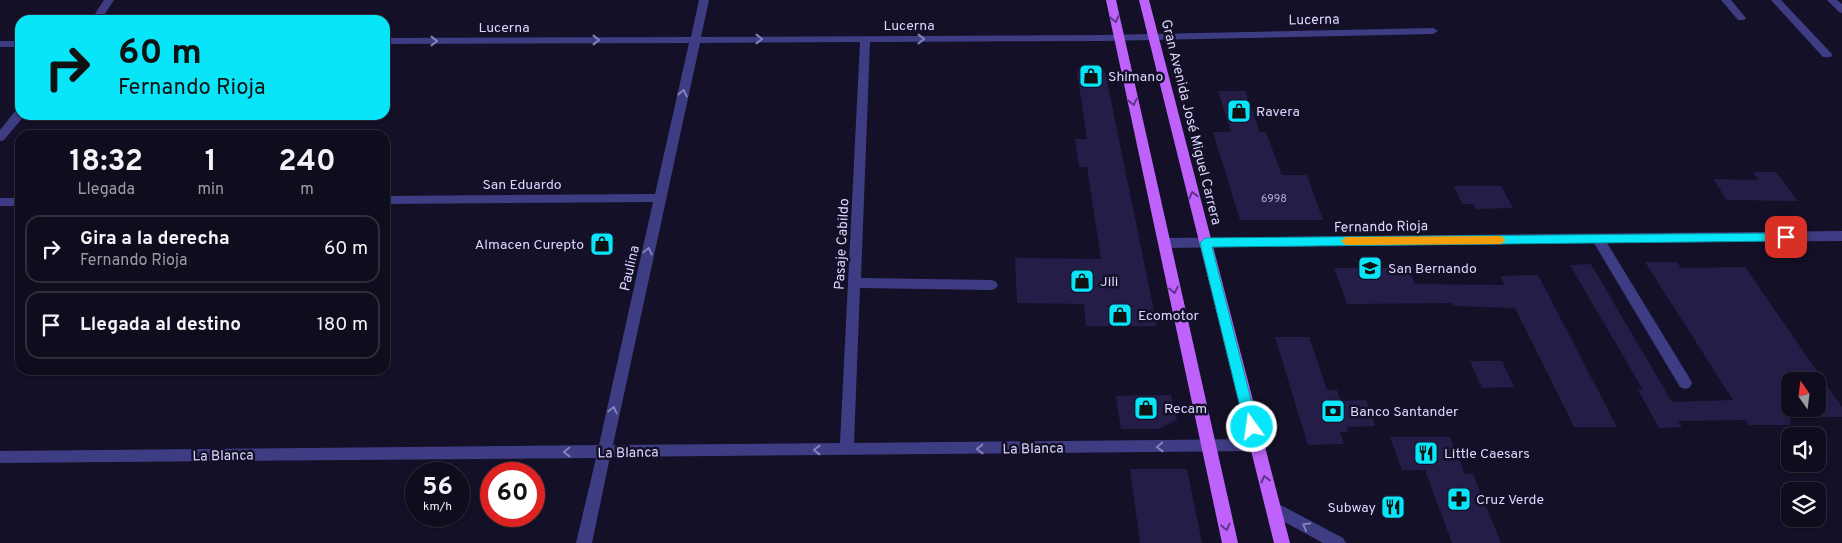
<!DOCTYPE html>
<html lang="es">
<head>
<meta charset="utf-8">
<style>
  body { margin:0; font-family:Overpass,sans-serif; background:#181526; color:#f1f3f6; height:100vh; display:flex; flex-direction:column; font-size:19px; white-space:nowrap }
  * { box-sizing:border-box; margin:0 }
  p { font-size:16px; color:#9b9ba4 }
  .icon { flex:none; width:28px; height:28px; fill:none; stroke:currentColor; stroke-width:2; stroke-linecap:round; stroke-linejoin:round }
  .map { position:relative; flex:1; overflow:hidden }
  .drawer { position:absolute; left:15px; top:130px; width:375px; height:245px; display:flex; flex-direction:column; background:#0f0c1d; border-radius:15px; box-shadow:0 1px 4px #0004,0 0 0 1px #2f2c3b }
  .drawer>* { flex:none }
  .top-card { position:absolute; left:15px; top:15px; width:375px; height:105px; border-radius:15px; box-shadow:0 1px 4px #0004,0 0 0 1px #2f2c3b; background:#09e5f8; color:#111; overflow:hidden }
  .needle { width:32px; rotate:346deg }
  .controls { position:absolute; left:1781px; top:372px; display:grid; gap:10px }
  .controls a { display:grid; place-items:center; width:45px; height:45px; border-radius:10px; background:#0f0c1d; box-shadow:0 1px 4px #0004,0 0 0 1px #2f2c3b; font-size:25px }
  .speed { position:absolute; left:405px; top:462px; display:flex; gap:10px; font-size:25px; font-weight:700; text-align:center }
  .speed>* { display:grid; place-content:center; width:65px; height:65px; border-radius:50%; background:#0f0c1d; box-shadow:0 1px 4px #0004,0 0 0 1px #2f2c3b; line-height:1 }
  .speed small { font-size:12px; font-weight:400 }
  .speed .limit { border:8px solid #d22; background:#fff; color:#111 }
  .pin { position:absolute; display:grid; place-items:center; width:42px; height:42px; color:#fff; margin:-21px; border-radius:10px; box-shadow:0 2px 8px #0006 }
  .me { position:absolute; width:55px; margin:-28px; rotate:346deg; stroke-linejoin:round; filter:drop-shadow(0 0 4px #0008) }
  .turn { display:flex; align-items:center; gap:18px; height:105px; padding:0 20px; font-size:22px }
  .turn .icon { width:65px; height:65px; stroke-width:2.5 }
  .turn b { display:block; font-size:35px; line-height:42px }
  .eta { display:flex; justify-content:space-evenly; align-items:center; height:85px; text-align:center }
  .eta b { font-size:30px; font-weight:700; line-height:35px }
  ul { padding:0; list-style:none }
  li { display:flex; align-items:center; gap:15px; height:68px; margin:0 10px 8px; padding:0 10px; border:2px solid #2f2c3b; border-radius:15px }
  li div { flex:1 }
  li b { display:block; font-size:19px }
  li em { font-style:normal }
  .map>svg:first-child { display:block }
</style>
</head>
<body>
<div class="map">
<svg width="1842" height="543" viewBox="0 0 1842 543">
  <rect width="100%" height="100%" fill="#141027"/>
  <g fill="#251d47" fill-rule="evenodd">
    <polygon points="1077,71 1105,71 1157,326 1086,326 1084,304 1017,303 1015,258 1101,259 1087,167 1079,167 1075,139 1087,139"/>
    <polygon points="1218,91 1245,91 1260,132 1266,132 1282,175 1307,175 1323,220 1240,220 1213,132 1231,132"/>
    <polygon points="1753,172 1776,172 1798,201 1727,200 1713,179 1758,180"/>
    <polygon points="1454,186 1501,186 1513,208 1476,209 1473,204 1462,204"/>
    <path d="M1645,262H1677L1681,268L1745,267L1842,407V417H1790V425H1749L1746,420L1678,421L1682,427L1659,428L1638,390H1643L1570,265L1591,264L1672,402L1733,400ZM1790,381H1818V409H1790Z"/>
    <polygon points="1334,268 1408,268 1415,284 1505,285 1500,276 1538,275 1617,427 1574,427 1515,308 1453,306 1452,303 1347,304"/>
    <polygon points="1275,337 1309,337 1327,390 1337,390 1340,401 1366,400 1375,426 1347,427 1348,432 1340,432 1344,444 1308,445"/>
    <polygon points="1470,361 1502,361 1514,387 1482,388"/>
    <polygon points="1171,395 1177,420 1158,429 1121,429 1116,396"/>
    <polygon points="1390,437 1450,437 1465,474 1473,474 1501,543 1452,543 1425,470 1402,470"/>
    <polygon points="1130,469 1187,469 1202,543 1140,543"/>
  </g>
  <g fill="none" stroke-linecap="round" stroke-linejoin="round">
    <g fill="#3e3d84" fill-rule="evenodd">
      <polygon points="104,0 114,0 101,20 91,20"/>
      <path d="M699,0H709L701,37L1102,35L1433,28L1438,31L1433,34L1102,41L870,42L861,278L992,280L996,282L998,285L996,288L992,290L860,288L854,443L1256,439L1261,441L1263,445L1261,449L1256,451L610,457L592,543H576L596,458L0,463V451L599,445L653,202L385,204V196L655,194L689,43L385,44V38L691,37ZM860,42L840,443L613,445L700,43Z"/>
      <polygon points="1721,0 1731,0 1746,18 1744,20 1738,20"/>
      <polygon points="1771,0 1781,0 1831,53 1832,55 1831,57 1823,57"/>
      <polygon points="1827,0 1837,0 1842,4 1842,13 1839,12"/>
      <rect x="0" y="41" width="20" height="6"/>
      <polygon points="20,109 20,115 24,116 4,140 0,141 0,130 16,110"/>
      <rect x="0" y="198" width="20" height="8"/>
      <polygon points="1842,231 1842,241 1607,243 1690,379 1692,383 1690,387 1685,389 1680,387 1594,243 1164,248 1160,246 1158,243 1160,240 1164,238"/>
      <polygon points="1273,501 1343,538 1346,543 1323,543 1268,513 1266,508 1268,503"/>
    </g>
    <g fill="#be62fb" fill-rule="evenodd">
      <polygon points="1106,0 1116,0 1238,543 1222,543"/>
      <polygon points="1139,0 1149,0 1290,543 1274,543"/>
    </g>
  </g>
  <defs><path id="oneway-chevron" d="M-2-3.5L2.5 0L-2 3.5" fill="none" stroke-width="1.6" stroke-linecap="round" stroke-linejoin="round" transform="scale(1.25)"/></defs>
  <g stroke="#603586">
    <use href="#oneway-chevron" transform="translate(1115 19) rotate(77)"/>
    <use href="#oneway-chevron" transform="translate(1133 102) rotate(78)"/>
    <use href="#oneway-chevron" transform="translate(1193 195) rotate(-104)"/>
    <use href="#oneway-chevron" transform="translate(1174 290) rotate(78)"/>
    <use href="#oneway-chevron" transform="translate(1265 479) rotate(-104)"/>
    <use href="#oneway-chevron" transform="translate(1226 527) rotate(77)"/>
  </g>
  <g stroke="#8582bb">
    <use href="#oneway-chevron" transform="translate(759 39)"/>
    <use href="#oneway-chevron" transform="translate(921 39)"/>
    <use href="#oneway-chevron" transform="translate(596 40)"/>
    <use href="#oneway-chevron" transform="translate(434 41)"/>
    <use href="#oneway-chevron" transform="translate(683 93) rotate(-78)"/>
    <use href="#oneway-chevron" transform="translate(648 251) rotate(-77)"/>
    <use href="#oneway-chevron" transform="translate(613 410) rotate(-77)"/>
    <use href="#oneway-chevron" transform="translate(1160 447) rotate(179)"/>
    <use href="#oneway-chevron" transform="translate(980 449) rotate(179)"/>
    <use href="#oneway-chevron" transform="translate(817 450) rotate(180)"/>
    <use href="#oneway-chevron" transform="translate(567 452) rotate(179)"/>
    <use href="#oneway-chevron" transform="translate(1306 526) rotate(-152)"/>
  </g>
  <polygon fill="#09e5f8" stroke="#0695a1" points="1786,233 1791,237 1786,241 1212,247 1258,427 1256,431 1252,432 1247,431 1245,427 1200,243 1205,238"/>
  <polygon fill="#f59e0b" points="1501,236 1506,240 1501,244 1346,245 1341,241 1346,237"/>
  <defs>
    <g id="shop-square" transform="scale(1.25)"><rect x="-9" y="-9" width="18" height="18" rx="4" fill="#09e5f8" stroke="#141027"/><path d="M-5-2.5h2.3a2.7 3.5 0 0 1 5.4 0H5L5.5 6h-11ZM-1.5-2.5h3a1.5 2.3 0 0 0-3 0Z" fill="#111"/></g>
    <g id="school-square" transform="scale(1.25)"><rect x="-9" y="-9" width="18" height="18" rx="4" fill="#09e5f8" stroke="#141027"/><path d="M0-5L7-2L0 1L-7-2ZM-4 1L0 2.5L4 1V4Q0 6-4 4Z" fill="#111"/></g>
    <g id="bank-square" transform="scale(1.25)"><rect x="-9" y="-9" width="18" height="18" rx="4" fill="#09e5f8" stroke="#141027"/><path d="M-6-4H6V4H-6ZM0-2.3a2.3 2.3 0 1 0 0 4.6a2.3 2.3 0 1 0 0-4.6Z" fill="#111"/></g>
    <g id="restaurant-square" transform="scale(1.25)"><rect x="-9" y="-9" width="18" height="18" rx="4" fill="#09e5f8" stroke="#141027"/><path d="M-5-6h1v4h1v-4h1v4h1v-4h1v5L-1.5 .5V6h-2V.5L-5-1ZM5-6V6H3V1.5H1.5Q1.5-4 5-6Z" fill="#111"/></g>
    <g id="pharmacy-square" transform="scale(1.25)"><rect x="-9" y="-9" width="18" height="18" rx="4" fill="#09e5f8" stroke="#141027"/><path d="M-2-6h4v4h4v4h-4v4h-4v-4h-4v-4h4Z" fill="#111"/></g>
  </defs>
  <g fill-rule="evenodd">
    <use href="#shop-square" x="1091" y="76"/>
    <use href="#shop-square" x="1239" y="111"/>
    <use href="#shop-square" x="602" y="244"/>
    <use href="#school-square" x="1370" y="268"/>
    <use href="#shop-square" x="1082" y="281"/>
    <use href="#shop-square" x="1120" y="315"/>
    <use href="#shop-square" x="1146" y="408"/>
    <use href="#bank-square" x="1333" y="411"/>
    <use href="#restaurant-square" x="1426" y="453"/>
    <use href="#pharmacy-square" x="1459" y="499"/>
    <use href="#restaurant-square" x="1393" y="507"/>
  </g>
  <g text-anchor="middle" stroke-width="5" stroke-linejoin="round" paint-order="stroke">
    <g font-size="11" fill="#aea8d0">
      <text x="1274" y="202">6998</text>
    </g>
    <g font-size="14" fill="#dbd7fe" stroke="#141027">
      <text transform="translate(1314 19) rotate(-1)" y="5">Lucerna</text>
      <text x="909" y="30">Lucerna</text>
      <text x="504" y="32">Lucerna</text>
      <text transform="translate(1192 122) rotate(76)" y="5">Gran Avenida José Miguel Carrera</text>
      <text x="522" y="189">San Eduardo</text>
      <text transform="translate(1381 226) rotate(-1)" y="5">Fernando Rioja</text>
      <text transform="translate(841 244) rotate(-87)" y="5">Pasaje Cabildo</text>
      <text transform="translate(629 268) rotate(-77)" y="5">Paulina</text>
      <text transform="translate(1033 448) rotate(-1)" y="5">La Blanca</text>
      <text transform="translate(628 452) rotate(-1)" y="5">La Blanca</text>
      <text transform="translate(223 455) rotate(-1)" y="5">La Blanca</text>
    </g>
    <g font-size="14" fill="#dbd7fe" stroke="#141027" text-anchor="start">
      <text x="1108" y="81">Shimano</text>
      <text x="1256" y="116">Ravera</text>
      <text x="584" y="249" text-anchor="end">Almacen Curepto</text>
      <text x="1388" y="273">San Bernando</text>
      <text x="1100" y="286">Jili</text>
      <text x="1138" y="320">Ecomotor</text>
      <text x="1164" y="413">Recam</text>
      <text x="1350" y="416">Banco Santander</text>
      <text x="1444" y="458">Little Caesars</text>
      <text x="1476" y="504">Cruz Verde</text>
      <text x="1376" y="512" text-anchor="end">Subway</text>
    </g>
  </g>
</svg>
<div class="controls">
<a><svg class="needle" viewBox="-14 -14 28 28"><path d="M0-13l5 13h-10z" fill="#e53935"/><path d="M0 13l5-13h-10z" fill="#9b9ba4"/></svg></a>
<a><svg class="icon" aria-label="sound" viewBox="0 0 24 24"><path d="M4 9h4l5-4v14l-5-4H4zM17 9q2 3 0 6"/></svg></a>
<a><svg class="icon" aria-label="layers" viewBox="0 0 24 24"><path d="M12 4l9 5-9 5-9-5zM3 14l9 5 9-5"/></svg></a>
</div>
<div class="speed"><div>56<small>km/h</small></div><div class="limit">60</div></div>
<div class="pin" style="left:1786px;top:237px;background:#d93025"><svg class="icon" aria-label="arrive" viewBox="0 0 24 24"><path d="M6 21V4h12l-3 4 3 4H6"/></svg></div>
<svg class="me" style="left:1252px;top:427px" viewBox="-20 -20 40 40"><circle r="17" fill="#09e5f8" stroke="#fff" stroke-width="3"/><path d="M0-11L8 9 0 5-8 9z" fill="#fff"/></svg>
<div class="top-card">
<div class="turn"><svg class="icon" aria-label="right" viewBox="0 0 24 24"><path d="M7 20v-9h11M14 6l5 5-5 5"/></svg><div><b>60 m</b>Fernando Rioja</div></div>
</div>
<section class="drawer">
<div class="eta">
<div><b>18:32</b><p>Llegada</p></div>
<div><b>1</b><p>min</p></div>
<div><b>240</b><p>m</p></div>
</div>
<ul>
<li><svg class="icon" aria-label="right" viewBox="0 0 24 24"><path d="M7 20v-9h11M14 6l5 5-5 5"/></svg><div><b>Gira a la derecha</b><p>Fernando Rioja</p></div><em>60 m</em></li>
<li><svg class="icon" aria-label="arrive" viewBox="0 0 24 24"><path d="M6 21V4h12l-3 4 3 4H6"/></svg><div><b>Llegada al destino</b></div><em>180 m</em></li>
</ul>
</section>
</div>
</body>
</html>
